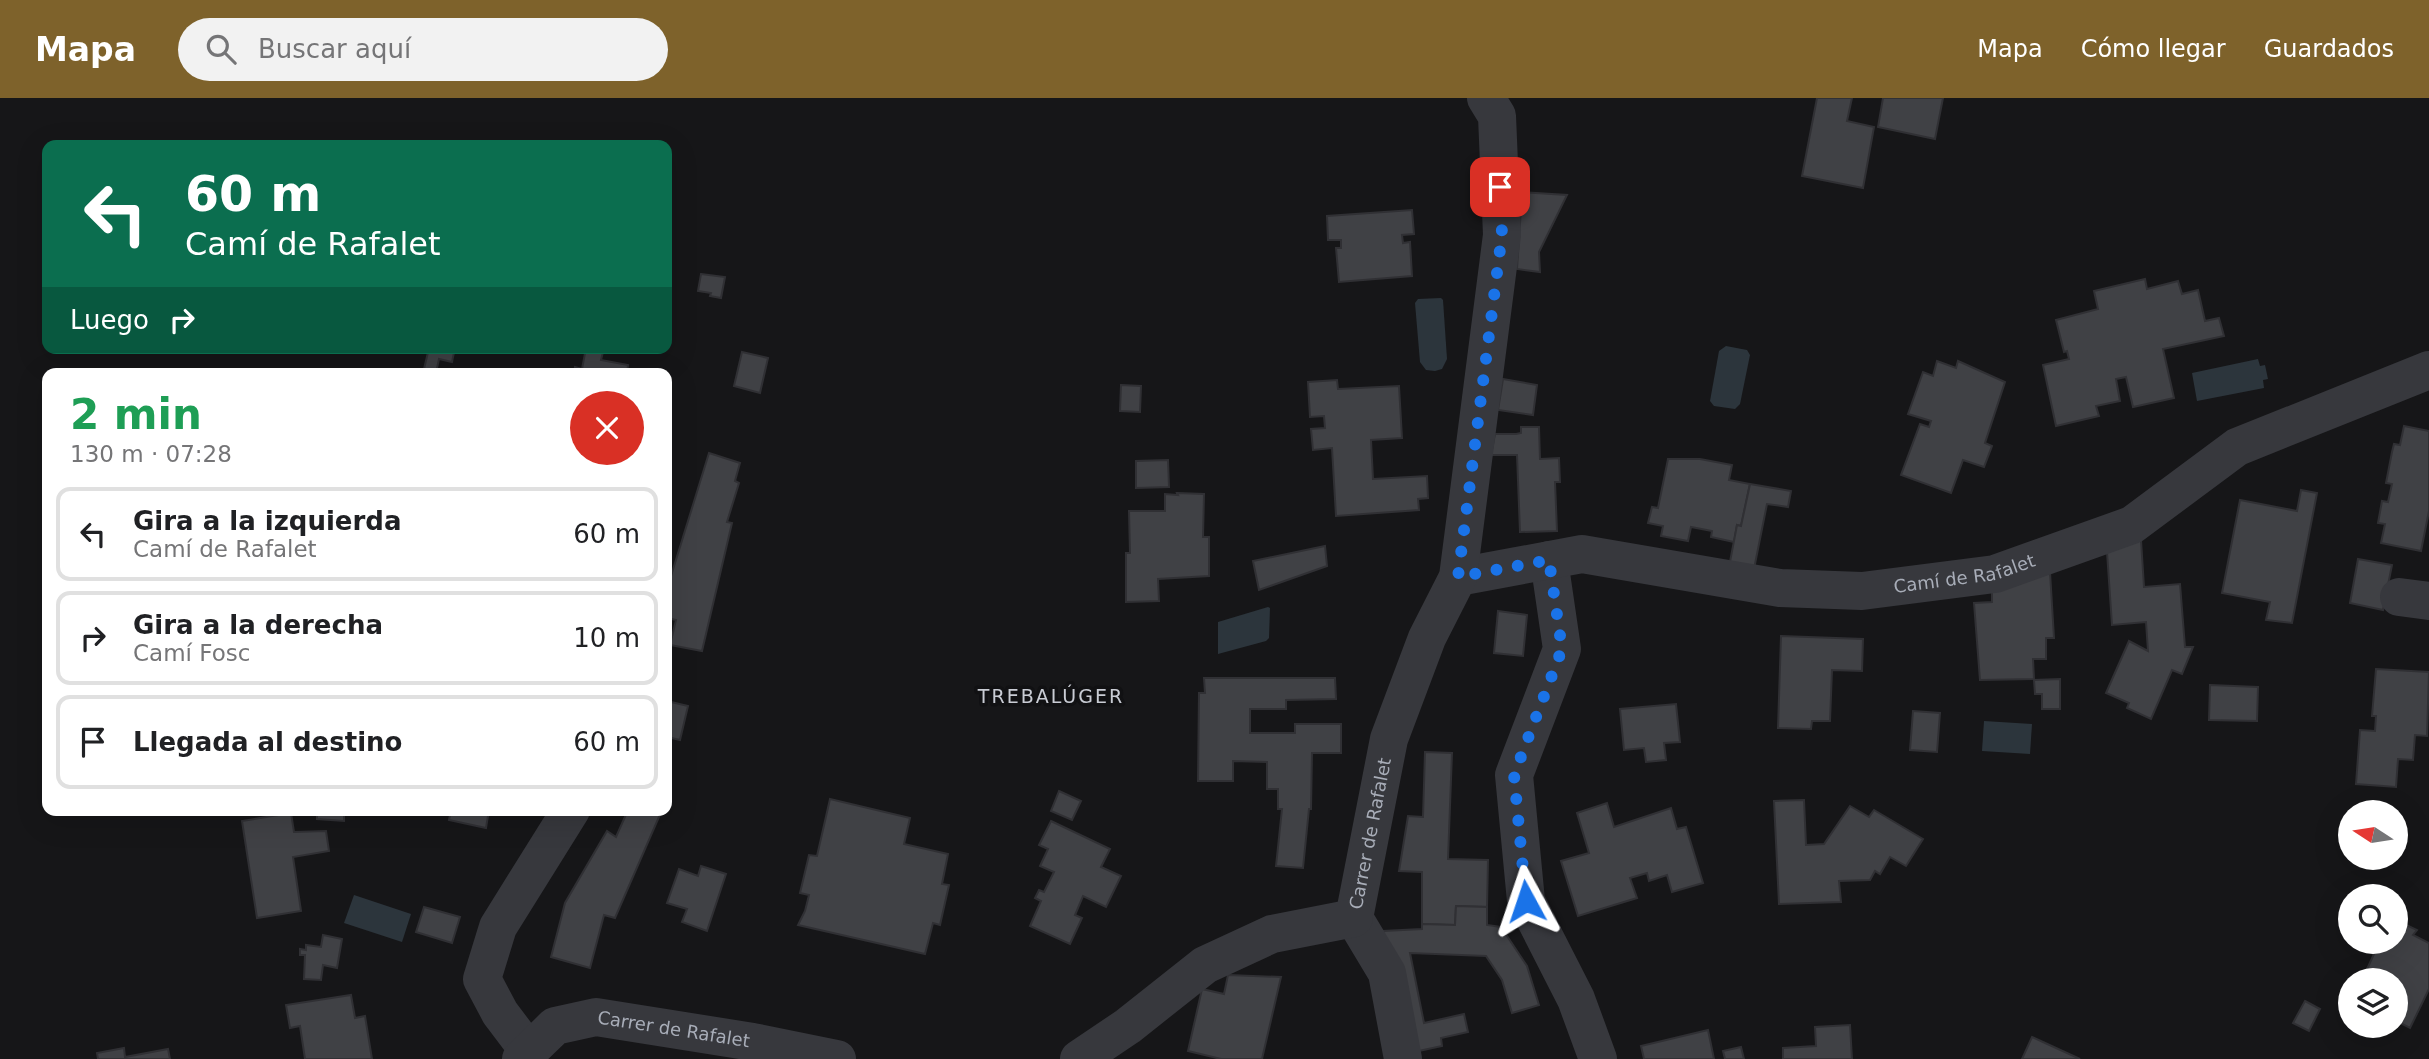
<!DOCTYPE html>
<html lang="es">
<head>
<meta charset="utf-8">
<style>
  body { margin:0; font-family:"DejaVu Sans",sans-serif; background:#f2f2f2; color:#202124; height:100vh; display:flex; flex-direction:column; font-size:26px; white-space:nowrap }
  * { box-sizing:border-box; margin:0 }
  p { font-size:23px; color:#757577 }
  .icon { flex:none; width:38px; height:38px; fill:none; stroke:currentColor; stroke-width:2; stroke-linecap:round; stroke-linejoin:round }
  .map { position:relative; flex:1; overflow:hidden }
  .panel { position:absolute; left:42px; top:270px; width:630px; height:448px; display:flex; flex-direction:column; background:#fff; border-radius:14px; box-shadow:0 7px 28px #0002 }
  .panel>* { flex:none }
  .guide { position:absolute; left:42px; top:42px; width:630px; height:214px; border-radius:14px; box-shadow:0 7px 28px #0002; background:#0b6e4f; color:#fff; overflow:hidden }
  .needle { width:46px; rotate:282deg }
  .buttons { position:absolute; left:2338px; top:702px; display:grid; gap:14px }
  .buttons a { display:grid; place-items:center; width:70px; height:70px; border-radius:50%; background:#fff; box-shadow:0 7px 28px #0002; font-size:35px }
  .pin { position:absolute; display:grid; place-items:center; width:60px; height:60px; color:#fff; margin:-30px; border-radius:14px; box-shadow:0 4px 10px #0006 }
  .me { position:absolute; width:77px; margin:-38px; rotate:355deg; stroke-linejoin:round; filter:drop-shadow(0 0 5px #0008) }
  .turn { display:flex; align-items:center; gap:24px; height:147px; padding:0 28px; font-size:32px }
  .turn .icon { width:91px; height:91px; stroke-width:2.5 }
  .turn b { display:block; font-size:49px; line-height:60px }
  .then { display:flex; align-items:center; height:66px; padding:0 28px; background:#0003; gap:14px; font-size:26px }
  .round { display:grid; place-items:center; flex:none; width:74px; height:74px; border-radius:37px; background:#f2f2f2 }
  .headline { display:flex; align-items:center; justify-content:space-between; height:119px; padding:0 28px }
  h1 { font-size:42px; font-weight:700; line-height:52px; color:#1e9e55 }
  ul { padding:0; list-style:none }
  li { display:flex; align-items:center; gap:21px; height:94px; margin:0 14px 10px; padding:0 14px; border:4px solid #e0e0e0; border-radius:14px }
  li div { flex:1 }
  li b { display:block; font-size:26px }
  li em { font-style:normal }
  header { display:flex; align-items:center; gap:42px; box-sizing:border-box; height:98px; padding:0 35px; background:#7e622b; color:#fff }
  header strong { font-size:33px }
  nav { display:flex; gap:38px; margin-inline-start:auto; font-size:24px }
  .search { width:490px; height:63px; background:#f2f2f2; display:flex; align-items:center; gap:18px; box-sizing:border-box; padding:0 24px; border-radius:38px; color:#757577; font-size:26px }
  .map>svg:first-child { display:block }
</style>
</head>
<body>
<header>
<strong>Mapa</strong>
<div class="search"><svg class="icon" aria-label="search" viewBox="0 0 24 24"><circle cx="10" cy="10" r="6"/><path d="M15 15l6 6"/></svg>Buscar aquí</div>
<nav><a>Mapa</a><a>Cómo llegar</a><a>Guardados</a></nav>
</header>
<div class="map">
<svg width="2429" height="961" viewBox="0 0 2429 961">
  <rect width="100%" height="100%" fill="#161618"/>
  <g fill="#2c353c">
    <polygon points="1441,200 1443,202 1447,261 1442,271 1435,273 1426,272 1420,264 1415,205 1418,201"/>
    <polygon points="1726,248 1747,252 1750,257 1740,306 1735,311 1714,308 1710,303 1719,253"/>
    <polygon points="2258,261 2260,268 2265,267 2268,281 2263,282 2264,290 2197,303 2192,275"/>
    <polygon points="1268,509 1270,510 1269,540 1266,543 1218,556 1218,524"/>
    <polygon points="1984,623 2032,626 2030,656 1982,653"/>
    <polygon points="354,797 411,816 402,844 344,825"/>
  </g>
  <g fill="#404145" stroke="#303034" stroke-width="2">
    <polygon points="1817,0 1852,0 1847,23 1874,29 1863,90 1802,78"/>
    <polygon points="1883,0 1943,0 1935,41 1878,29"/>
    <polygon points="1522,94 1567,97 1539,154 1540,174 1517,171"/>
    <polygon points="1412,112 1414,136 1402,137 1403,145 1410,144 1412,178 1339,184 1336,150 1341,150 1341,142 1328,142 1327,118"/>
    <polygon points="701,176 725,179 721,200 710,198 711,195 698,193"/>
    <polygon points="2145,181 2147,191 2178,183 2182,196 2198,192 2205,223 2219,220 2224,238 2163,251 2174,300 2133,309 2126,279 2116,281 2120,303 2096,308 2099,318 2056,328 2043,267 2069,261 2067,253 2064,254 2056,222 2098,211 2094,193"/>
    <polygon points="429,250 455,250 452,264 439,261 436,275 423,275"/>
    <polygon points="586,250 604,250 601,262 628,267 627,275 574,275 575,269 582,271"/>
    <polygon points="742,254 768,260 760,295 734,288"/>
    <polygon points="1937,263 1956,270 1958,263 2005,284 1985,345 1992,348 1984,369 1963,362 1951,395 1901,377 1920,326 1929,329 1931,323 1908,316 1923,274 1933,278"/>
    <polygon points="1503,281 1537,287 1533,317 1498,312"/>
    <polygon points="1337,282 1338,291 1399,288 1402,340 1371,342 1373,381 1427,378 1428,400 1418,401 1419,412 1336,418 1332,350 1313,352 1311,331 1325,330 1324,318 1310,319 1308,284"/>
    <polygon points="1121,287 1141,288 1140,314 1120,313"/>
    <polygon points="2404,328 2429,333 2429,413 2421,453 2381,445 2385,426 2378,425 2382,403 2388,404 2392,386 2386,385 2392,354 2394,346 2400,347"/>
    <polygon points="1521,329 1539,329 1540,361 1559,360 1560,384 1555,384 1557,433 1520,434 1517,357 1491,357 1495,336 1516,336 1521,335"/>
    <polygon points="709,355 740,365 735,383 739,385 727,424 732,425 702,553 670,547 676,522 667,520 667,491"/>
    <polygon points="1668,361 1700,361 1732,367 1729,382 1750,386 1741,428 1737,427 1734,444 1711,439 1712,433 1691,429 1688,443 1661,438 1663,428 1648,425 1652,409 1658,410"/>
    <polygon points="1168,362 1169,389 1136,390 1136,363"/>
    <polygon points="1750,386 1791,393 1788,409 1767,406 1753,476 1729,469 1737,427 1741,428"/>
    <polygon points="2301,392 2317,395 2292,525 2266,522 2270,504 2222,495 2240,402 2297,413"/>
    <polygon points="1177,395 1204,396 1203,439 1209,439 1209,478 1158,481 1159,503 1126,504 1126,455 1130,455 1129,413 1165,413 1165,396 1178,397"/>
    <polygon points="2141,442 2144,489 2180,486 2185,549 2193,549 2182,576 2172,572 2151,621 2127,610 2129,605 2106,595 2129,543 2148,553 2146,524 2112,527 2107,454"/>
    <polygon points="1325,448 1327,468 1259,492 1253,463"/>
    <polygon points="2358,461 2392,467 2383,512 2350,505"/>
    <polygon points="2050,474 2054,540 2046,540 2046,561 2033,561 2034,581 1980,582 1974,505 1992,504 1992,487"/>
    <polygon points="1498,513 1527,517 1523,558 1494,555"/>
    <polygon points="1781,538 1863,541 1862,573 1832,572 1830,623 1812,623 1811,631 1778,630"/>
    <polygon points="2376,571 2429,574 2427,638 2415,637 2413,662 2398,661 2396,689 2356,686 2360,632 2375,633 2376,618 2372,618"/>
    <polygon points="1204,580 1335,580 1336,601 1286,602 1286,611 1250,611 1250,635 1295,635 1295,626 1341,626 1341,655 1312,655 1311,711 1309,711 1303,770 1276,768 1282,711 1278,711 1278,691 1267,691 1267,664 1233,663 1233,683 1198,683 1199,595 1205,595"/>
    <polygon points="2060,581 2060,611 2042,611 2042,596 2035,596 2034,582"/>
    <polygon points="2210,587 2258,589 2257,623 2209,622"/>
    <polygon points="667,603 688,608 680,642 667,639"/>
    <polygon points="1676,606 1680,644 1664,645 1666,662 1646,664 1644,650 1624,652 1620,611"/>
    <polygon points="1913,613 1940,615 1937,654 1910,652"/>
    <polygon points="1425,654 1452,655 1448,761 1488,762 1487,809 1456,808 1455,827 1422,826 1422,774 1399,773 1408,718 1423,719"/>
    <polygon points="1059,693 1081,703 1072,722 1051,713"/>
    <polygon points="830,701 910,720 904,746 948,756 942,786 949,787 940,827 933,825 925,856 798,827 805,813 809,797 800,795 809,757 817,758"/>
    <polygon points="1804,702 1806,747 1824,746 1850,708 1869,719 1874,712 1923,741 1906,768 1890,759 1880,776 1875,773 1870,782 1839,783 1841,804 1779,806 1774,703"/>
    <polygon points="1607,705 1614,729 1671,710 1677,731 1686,729 1703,785 1672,794 1667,777 1649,783 1647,775 1630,780 1637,800 1578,818 1561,763 1589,755 1577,715"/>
    <polygon points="317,712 344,712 344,723 317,721"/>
    <polygon points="422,712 437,712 436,717"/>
    <polygon points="451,712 489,712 486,730 449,722"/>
    <polygon points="628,712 662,712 615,820 604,817 590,870 551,859 565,805 607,733 616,739"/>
    <polygon points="291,715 294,734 326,733 329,753 293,759 301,813 257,820 242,723"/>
    <polygon points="1051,723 1110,751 1101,769 1121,778 1106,809 1083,798 1075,817 1082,820 1070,846 1030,828 1041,803 1035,800 1039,792 1044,794 1054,774 1040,768 1048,751 1039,747"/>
    <polygon points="701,768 726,776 707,833 682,824 687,811 667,805 679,771 698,778"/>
    <polygon points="1456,808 1487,809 1487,827 1501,829 1527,868 1539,907 1512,915 1502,882 1486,858 1410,855 1424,925 1464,916 1468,934 1441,940 1442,948 1414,954 1383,833 1422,831 1422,826 1455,827"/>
    <polygon points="424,809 460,819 452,845 416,834"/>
    <polygon points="2396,822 2417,832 2413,837 2429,845 2429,891 2410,930 2396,923 2396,882 2362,882 2374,856 2350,844 2396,844"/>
    <polygon points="323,837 342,841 337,870 323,867 321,882 304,881 305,857 300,857 300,851 306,852 306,847 321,849"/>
    <polygon points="1228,877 1281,879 1262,961 1221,961 1188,953 1202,891 1224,896"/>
    <polygon points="351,897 355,920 365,918 372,961 305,961 300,928 290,930 286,907"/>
    <polygon points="2305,903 2320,911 2309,933 2293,925"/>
    <polygon points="1850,927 1852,961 1783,961 1783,950 1816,948 1815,929"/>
    <polygon points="1708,932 1714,961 1644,961 1641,948"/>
    <polygon points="2032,939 2043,944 2080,961 2022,961"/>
    <polygon points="1741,949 1744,961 1725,961 1723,953"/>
    <polygon points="124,950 125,959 168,951 170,961 98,961 97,955"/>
  </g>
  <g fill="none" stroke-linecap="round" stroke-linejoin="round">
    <g stroke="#37383d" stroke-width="38">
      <polyline points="1549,462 1562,551 1514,677 1526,803 1576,901 1598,961"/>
      <path id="s1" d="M1458,479L1582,456L1780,490L1862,493L1995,476L2132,427L2237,349L2429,272"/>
      <polyline points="2399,499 2429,503"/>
      <path id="s2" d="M1354,820L1389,641L1427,540L1458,479L1502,137L1497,18L1486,0"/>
      <polyline points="1354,820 1387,875 1403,961"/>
      <polyline points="528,952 500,915 482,881 498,829 571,712"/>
      <path id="s3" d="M521,961L555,928L596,919L753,944L837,961"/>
      <polyline points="1079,961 1128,928 1205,867 1272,836 1354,820"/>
    </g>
  </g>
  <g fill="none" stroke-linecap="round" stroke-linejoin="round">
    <polyline stroke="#1a73e8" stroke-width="12" stroke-dasharray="0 21.6" points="1500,89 1502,136 1458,479 1549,462 1562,551 1514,677 1526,803"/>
  </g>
  <g text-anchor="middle" stroke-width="7" stroke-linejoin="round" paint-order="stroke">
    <g font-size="18" fill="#a8adb8" stroke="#111113">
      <text dy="6" stroke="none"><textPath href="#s1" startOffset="513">Camí de Rafalet</textPath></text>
      <text dy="6" stroke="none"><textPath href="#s2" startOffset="86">Carrer de Rafalet</textPath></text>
      <text dy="6" stroke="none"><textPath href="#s3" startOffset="168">Carrer de Rafalet</textPath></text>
    </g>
    <g font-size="19" letter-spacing="2" fill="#c9ccd4" stroke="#111113">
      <text x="1051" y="605">TREBALÚGER</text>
    </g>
  </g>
</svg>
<div class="buttons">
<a><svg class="needle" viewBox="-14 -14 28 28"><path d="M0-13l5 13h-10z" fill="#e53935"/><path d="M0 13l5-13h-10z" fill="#757577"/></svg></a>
<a><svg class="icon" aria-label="search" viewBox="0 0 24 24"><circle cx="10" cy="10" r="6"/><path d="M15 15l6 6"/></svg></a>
<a><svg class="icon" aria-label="layers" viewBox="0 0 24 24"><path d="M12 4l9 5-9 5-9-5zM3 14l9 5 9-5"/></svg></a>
</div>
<div class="pin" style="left:1500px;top:89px;background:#d93025"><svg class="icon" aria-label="arrive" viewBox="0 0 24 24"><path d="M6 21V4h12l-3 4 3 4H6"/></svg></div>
<svg class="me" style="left:1526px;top:803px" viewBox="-20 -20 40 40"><path d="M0-17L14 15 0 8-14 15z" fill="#1a73e8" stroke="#fff" stroke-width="4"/></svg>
<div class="guide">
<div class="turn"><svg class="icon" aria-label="left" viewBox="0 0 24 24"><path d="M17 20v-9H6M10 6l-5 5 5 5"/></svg><div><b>60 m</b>Camí de Rafalet</div></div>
<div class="then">Luego<svg class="icon" aria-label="right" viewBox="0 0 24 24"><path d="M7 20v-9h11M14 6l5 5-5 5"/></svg></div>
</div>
<section class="panel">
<div class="headline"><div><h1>2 min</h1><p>130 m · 07:28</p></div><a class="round" style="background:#d93025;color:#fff"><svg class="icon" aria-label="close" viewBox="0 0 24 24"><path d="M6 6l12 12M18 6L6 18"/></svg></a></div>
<ul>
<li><svg class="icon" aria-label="left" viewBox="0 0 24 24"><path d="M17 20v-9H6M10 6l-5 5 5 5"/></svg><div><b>Gira a la izquierda</b><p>Camí de Rafalet</p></div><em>60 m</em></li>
<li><svg class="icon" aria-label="right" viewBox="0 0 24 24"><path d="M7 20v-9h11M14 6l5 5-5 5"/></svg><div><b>Gira a la derecha</b><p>Camí Fosc</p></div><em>10 m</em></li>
<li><svg class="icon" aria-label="arrive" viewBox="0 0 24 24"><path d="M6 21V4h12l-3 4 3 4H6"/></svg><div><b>Llegada al destino</b></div><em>60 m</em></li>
</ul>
</section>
</div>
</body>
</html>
